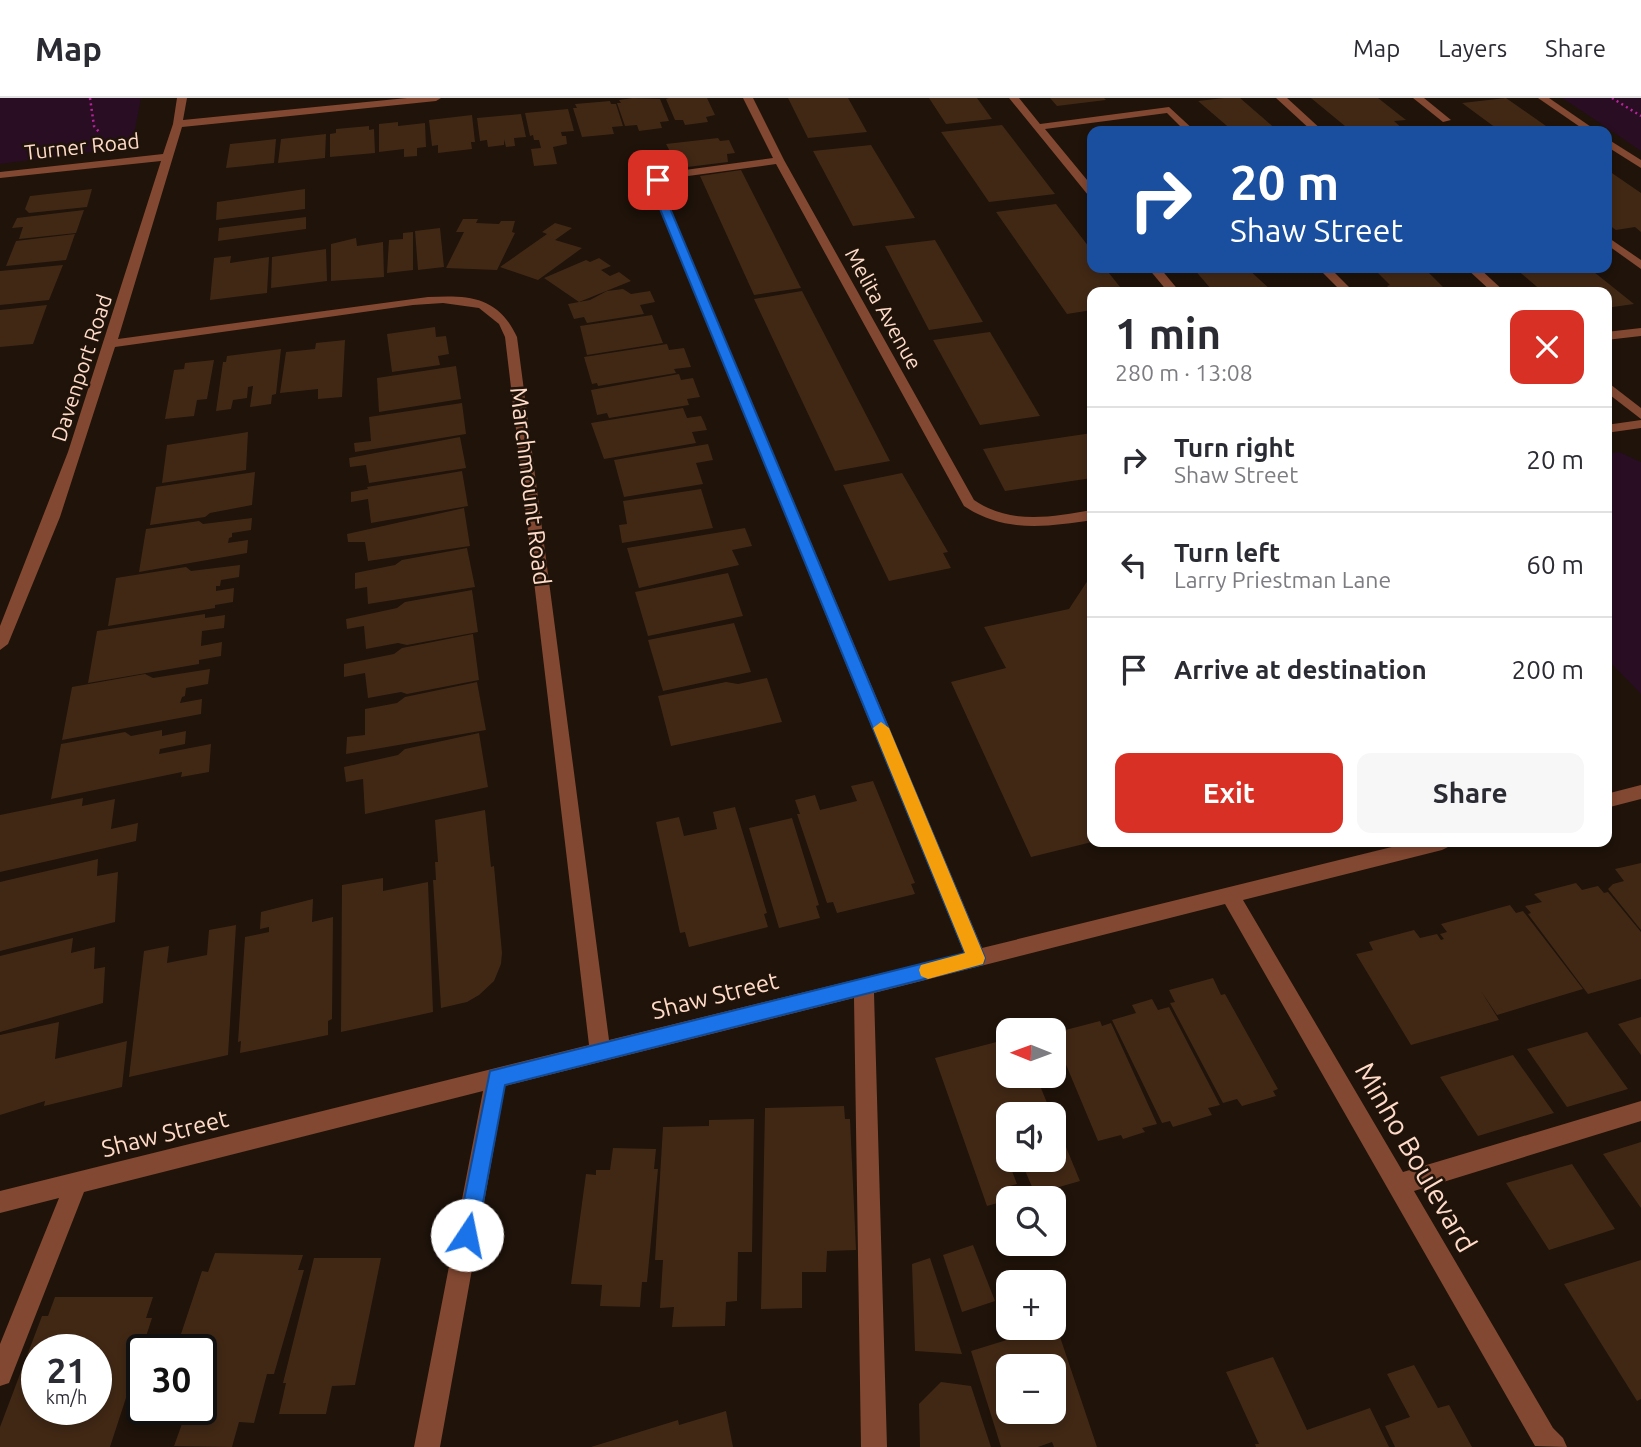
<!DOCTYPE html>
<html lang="en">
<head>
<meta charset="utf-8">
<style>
  body { margin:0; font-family:Ubuntu,sans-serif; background:#f7f7f7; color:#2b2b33; height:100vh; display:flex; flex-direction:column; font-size:26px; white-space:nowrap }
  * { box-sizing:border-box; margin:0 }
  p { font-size:23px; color:#7c7c81 }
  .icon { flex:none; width:38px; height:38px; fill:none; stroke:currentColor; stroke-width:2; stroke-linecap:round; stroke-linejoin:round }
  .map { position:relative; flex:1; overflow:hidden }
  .panel { position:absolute; left:1087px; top:189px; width:525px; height:560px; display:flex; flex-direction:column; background:#fff; border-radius:14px; box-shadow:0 4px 10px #0003 }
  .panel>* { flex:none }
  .banner { position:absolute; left:1087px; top:28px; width:525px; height:147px; border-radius:14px; box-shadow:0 4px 10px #0003; background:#1a4fa0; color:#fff; overflow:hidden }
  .needle { width:46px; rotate:271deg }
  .tools { position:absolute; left:996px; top:920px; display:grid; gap:14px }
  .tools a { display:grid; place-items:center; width:70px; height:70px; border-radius:14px; background:#fff; box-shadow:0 4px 10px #0003; font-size:35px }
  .speed { position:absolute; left:21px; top:1236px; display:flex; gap:14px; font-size:35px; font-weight:700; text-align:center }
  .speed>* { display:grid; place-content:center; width:91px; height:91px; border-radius:50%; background:#fff; box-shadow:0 4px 10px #0003; line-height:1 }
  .speed small { font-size:18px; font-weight:400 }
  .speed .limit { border:4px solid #111; border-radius:10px; background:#fff; color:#111 }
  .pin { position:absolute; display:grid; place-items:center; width:60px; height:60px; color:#fff; margin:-30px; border-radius:14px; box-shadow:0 4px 10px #0006 }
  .me { position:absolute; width:77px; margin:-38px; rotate:11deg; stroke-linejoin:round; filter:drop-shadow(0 0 5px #0008) }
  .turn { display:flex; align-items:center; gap:24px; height:147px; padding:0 28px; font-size:32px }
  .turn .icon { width:91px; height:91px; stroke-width:2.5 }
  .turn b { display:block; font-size:49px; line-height:60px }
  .round { display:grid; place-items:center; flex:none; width:74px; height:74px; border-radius:14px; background:#f7f7f7 }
  .overview { display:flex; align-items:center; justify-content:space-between; height:119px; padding:0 28px }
  h1 { font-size:42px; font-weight:700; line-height:52px }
  .primary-button { display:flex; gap:14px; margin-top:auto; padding:14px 28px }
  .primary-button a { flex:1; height:80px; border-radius:14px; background:#d93025; color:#fff; font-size:28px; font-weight:700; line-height:80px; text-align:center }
  .primary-button a+a { background:#f7f7f7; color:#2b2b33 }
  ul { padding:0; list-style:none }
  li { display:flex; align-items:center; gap:21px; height:105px; padding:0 28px; border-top:2px solid #e1e1e2 }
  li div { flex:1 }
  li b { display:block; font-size:26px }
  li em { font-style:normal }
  header { display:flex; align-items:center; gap:42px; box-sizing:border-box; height:98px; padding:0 35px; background:#fff; border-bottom:2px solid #e1e1e2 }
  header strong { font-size:33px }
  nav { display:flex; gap:38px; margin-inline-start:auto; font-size:24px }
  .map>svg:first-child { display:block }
</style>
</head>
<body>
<header>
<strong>Map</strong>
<nav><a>Map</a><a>Layers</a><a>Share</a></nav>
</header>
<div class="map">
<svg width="1641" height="1349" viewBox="0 0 1641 1349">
  <rect width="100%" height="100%" fill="#1f130a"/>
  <g fill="#290d23">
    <polygon points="0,0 141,0 134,37 122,50 0,66"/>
    <polygon points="1562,0 1641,0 1641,53 1573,7"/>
    <polygon points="1619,354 1641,364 1641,596 1607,561 1607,356"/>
  </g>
  <g fill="#412815" fill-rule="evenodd">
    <polygon points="633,0 660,1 669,23 660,24 662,30 639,33 637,27 625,28 617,5 621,5 619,2"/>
    <polygon points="669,0 707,0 715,17 706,19 708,24 685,27 683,22 675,22 666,1"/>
    <polygon points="788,0 848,0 867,34 808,40"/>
    <polygon points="929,0 977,0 992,21 946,26"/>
    <polygon points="1050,0 1104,0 1106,2 1057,8"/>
    <polygon points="1224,0 1240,0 1278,33 1233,33 1198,3"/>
    <polygon points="1311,0 1378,0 1406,22 1394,23 1405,33 1351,33"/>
    <polygon points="1506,0 1546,28 1553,33 1500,33 1462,5"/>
    <polygon points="610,3 611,6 616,6 623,28 612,29 614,36 582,39 573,10 577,10 575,6"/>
    <polygon points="568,11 574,33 561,34 562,38 566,38 567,46 553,49 557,66 534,68 531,51 541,50 539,42 534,42 533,37 530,38 525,15"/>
    <polygon points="521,16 526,39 514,40 515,48 506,49 504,41 504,47 488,49 487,42 480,43 477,20"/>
    <polygon points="472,17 475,44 471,44 472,51 438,55 438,47 432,48 429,22"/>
    <polygon points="398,24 398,28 425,25 426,49 417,50 417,58 404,59 404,51 379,54 379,26"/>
    <polygon points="1002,27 1055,96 989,104 941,34"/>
    <polygon points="369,28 369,32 374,31 375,55 330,59 330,36 336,35 336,31"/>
    <polygon points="326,36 325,60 278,65 281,41"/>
    <polygon points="718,40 720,43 729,42 735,55 727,56 728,64 679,70 666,46"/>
    <polygon points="276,41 274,65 226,70 230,46"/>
    <polygon points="871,47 915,120 853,128 813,53"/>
    <polygon points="1606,71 1641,95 1641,134 1635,129 1616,132 1606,125"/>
    <polygon points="741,72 801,190 754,197 700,78"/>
    <polygon points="92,91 87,109 29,115 25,111 30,98"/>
    <polygon points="305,91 305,111 216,122 217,104"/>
    <polygon points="1056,106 1092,153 1092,170 1105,170 1124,194 1092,194 1092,212 1067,216 996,114"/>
    <polygon points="84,112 76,135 19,141 23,129 12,130 17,120"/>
    <polygon points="306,119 306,131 218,143 219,130"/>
    <polygon points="463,121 478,121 476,125 499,126 501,123 515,123 512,134 515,135 497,172 446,170 464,134 456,134"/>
    <polygon points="555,125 572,130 555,142 582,150 538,182 500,169 547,136 542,134"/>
    <polygon points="440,130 444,169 418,172 415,133"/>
    <polygon points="413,134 413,172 387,175 389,142 403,141 403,135"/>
    <polygon points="75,136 66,162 6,168 16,143"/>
    <polygon points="356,140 357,148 383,144 384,179 331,183 331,146"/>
    <polygon points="935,142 983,224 929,232 885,148"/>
    <polygon points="326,151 327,183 271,190 272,159"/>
    <polygon points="231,158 230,165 269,159 267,195 210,202 214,160"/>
    <polygon points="599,160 611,168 601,172 610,178 619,174 631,183 579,204 544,180 586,162 590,164"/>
    <polygon points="63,167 49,202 0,207 0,173"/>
    <polygon points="1193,170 1247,170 1273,194 1221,194 1218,190 1211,191"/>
    <polygon points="1373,170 1424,170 1448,194 1393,194 1387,188 1390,187"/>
    <polygon points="1515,170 1589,170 1634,206 1606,210 1606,194 1543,194"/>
    <polygon points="623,191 631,196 650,193 655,204 640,207 644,216 587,225 584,219 574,221 568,206 590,202 607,193"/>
    <polygon points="802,193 890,363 835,373 754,201"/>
    <polygon points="47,207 33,246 0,249 0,212"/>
    <polygon points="652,217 663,245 587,257 580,228"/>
    <polygon points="435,229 436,239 446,238 449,256 438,258 440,267 392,274 387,236"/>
    <polygon points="990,234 1040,318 980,327 933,242"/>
    <polygon points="345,242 342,299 318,301 318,291 280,295 286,254 315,251 316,245"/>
    <polygon points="667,246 669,252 684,250 691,269 674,271 676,275 598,288 597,285 592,286 584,259"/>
    <polygon points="281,251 276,296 272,297 271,306 250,309 253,288 248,289 247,300 233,302 231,311 216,313 223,264 226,264 227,258"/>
    <polygon points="214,262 207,301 197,302 194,318 165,321 174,272 184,271 185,265"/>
    <polygon points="456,268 461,301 379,314 377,280"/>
    <polygon points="679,276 681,282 693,280 700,299 687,301 689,307 609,320 607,315 597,317 591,292"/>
    <polygon points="462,305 466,336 355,354 354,345 371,343 369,319"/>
    <polygon points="683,310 687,320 701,318 704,324 707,332 692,334 696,345 604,361 591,325"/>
    <polygon points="248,334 246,372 162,385 167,347"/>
    <polygon points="1092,335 1092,380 1005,393 983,351"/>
    <polygon points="460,339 466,370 369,385 366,367 350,369 349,360"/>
    <polygon points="708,346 713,362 696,365 703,386 624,399 614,362"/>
    <polygon points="462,373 468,408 371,425 368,401 351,404 351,394 368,391 367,389"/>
    <polygon points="255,374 252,407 210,415 205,419 150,427 156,389"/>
    <polygon points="902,375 948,454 943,455 951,470 889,483 843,387"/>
    <polygon points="701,391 713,430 622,445 619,427 627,426 623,403"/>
    <polygon points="464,410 470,448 368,463 365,444 348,444 347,436"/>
    <polygon points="252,420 251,432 232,435 232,439 229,440 228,445 248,442 247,455 139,474 146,431 199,423 203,426"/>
    <polygon points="745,430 752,448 732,452 739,467 639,490 627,450"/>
    <polygon points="467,450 475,489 368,506 367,489 355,491 355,475 395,467 402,462"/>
    <polygon points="240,467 239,479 221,482 220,488 216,488 216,493 234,490 233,504 215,507 215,510 108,528 116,480 186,469 191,473"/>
    <polygon points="728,475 743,518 648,538 635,494"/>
    <polygon points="1092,476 1092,744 1031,759 951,584 1006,570 984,529 1069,511"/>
    <polygon points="472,492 478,534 407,547 398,545 366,551 364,528 347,531 346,521 397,510 405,504"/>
    <polygon points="205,516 205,520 225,517 224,530 202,533 201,548 222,544 221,558 199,562 199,566 88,585 97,533"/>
    <polygon points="734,525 751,574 663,593 648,542"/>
    <polygon points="473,536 479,582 407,596 401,594 368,600 365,575 344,579 344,566 394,556 402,550"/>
    <polygon points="210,571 208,586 186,590 185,598 182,599 180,605 202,601 201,616 62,642 72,589 145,576 153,580"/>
    <polygon points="767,580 782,624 671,648 658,598 726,584 738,586"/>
    <polygon points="477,584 486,632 346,656 347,639 365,637 365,611 397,605 405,599"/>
    <polygon points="162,632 162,638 186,633 185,646 160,651 159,656 211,646 209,674 181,679 182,674 51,701 61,646 125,634 131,638"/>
    <polygon points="479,635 488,689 365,716 363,681 346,684 344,669 398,657 405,651"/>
    <polygon points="873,683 915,785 911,786 915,796 837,815 833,804 827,805 797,716 800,716 795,702 815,697 820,712 857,703 851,688"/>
    <polygon points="83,700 82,708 115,701 111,731 138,725 136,743 0,774 0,717"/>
    <polygon points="735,709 767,815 764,816 768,829 689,849 685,834 680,835 656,724 679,719 684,738 717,731 713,714"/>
    <polygon points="485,712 491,769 494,768 502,855 501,866 494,883 479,897 467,904 441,910 433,782 436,782 435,764 438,764 435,722"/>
    <polygon points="792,720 819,807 816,808 820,820 779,830 749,730"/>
    <polygon points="98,761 97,778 118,774 115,824 0,853 0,784"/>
    <polygon points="1641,765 1641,832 1608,791 1613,786 1624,783 1615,771"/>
    <polygon points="383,780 383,793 428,784 433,914 341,934 342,787"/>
    <polygon points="1576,785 1582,792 1598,788 1604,795 1608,794 1641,834 1641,881 1588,896 1528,816 1531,815 1525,808 1542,804 1534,796"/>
    <polygon points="313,801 312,824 333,819 332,921 328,923 328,937 240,955 241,943 238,944 245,839 269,834 269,829 260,831 261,814"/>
    <polygon points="1510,807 1516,815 1523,813 1583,891 1497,917 1481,893 1499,922 1411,947 1356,856 1373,852 1369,844 1414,832 1420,840 1437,836 1441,842 1444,841 1440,836 1447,834 1441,826"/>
    <polygon points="236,827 228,957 129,979 144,853 169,848 167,865 207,857 209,832"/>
    <polygon points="73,840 71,855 95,849 94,871 105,869 103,905 0,934 0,858"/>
    <polygon points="1213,880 1221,897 1225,896 1278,991 1273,993 1276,998 1242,1008 1237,1001 1223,1005 1170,905 1175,904 1169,892"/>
    <polygon points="1152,901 1158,912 1169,909 1220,1007 1208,1010 1212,1017 1173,1029 1170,1023 1162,1025 1112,922 1136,915 1132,907"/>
    <polygon points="1641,919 1641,957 1618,926"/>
    <polygon points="1100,923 1102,928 1111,925 1157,1026 1142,1030 1145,1034 1123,1041 1121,1037 1098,1043 1054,938 1054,935"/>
    <polygon points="59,924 55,961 127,943 122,989 44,1008 45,1003 0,1017 0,937"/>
    <polygon points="1587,934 1628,991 1567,1009 1527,951"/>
    <polygon points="1008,941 1008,978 1036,978 1052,1017 1008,1017 1008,1062 1054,1062 1054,1020 1080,1083 1035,1096 1024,1070 1012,1073 1017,1086 1010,1088 1015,1100 987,1108 935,960"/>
    <polygon points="1513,957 1554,1015 1478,1038 1440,979"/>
    <polygon points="844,1008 845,1021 850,1021 856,1152 827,1153 826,1174 802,1174 802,1210 761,1211 765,1010"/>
    <polygon points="754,1021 752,1154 738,1154 737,1203 726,1204 725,1228 672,1229 674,1209 660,1210 663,1162 655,1162 663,1029 709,1028 709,1022"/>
    <polygon points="1641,1044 1641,1110 1603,1056"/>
    <polygon points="613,1050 656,1051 654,1071 658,1071 647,1184 642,1184 640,1209 600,1208 602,1187 571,1186 586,1076 596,1077 596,1072 610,1072"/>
    <polygon points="1572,1066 1615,1131 1549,1152 1506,1085"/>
    <polygon points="973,1147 995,1203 962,1214 943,1157"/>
    <polygon points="215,1155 303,1157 298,1172 304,1172 274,1276 267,1276 254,1325 239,1324 232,1349 174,1348 183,1323 152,1323 156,1311 201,1311 201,1251 176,1251 202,1173 208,1174"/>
    <polygon points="314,1160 381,1160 355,1287 332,1288 326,1316 279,1316 286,1285 283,1285"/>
    <polygon points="930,1160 962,1256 915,1253 912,1166"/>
    <polygon points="1641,1162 1641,1301 1637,1303 1564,1186"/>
    <path d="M55,1199H153L146,1220H152L110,1349H0V1329L42,1218H48ZM37,1251H96V1311H37Z"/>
    <path d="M1056,1227L1097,1349H1054L1052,1344L1038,1349H1001L971,1253ZM1008,1269H1054V1314H1008Z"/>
    <polygon points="1273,1259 1307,1332 1370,1310 1389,1349 1256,1349 1255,1346 1259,1346 1226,1274"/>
    <polygon points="1414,1267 1438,1310 1449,1307 1472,1349 1395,1349 1385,1328 1410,1319 1387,1276"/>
    <polygon points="941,1284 971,1288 991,1349 920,1349 919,1306"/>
    <polygon points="726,1313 733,1349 591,1349 678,1322 679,1327"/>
  </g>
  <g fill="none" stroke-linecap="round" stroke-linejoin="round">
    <g stroke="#b8239d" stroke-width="2.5" stroke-dasharray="2 3.5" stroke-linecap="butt">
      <polyline points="90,0 94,28 100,35"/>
      <polyline points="1612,0 1641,18"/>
    </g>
    <g fill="#824831" fill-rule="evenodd">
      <path d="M177,0H187L183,22L407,0H441L436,3L182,29L118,241L428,199C469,197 498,198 517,239L609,942L964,855L651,89L658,77L670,74L773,60L743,0H753L784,62L974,402C1011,427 1051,419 1092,412V422C1047,429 1004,435 964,408L776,66L666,81L661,89L982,850L1412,744H1451L1448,749L1442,752L1243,802L1403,1074L1641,1003V1023L1414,1093L1553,1330L1563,1340L1567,1349L1535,1348L1225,806L874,895L887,1349H861L854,900L505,988L440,1349H414L483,993L84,1094L9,1285L0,1288V1246L59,1100L0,1115V1093L589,947L505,239L499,226L479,210L443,205L413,207L115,249L60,419L8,546L0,552V528L68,354L161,63L0,80V74L163,56L173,26Z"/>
      <polygon points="1009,0 1019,0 1040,26 1169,9 1195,33 1185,33 1167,15 1045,31 1092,88 1092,98 1088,97"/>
      <polygon points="1276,0 1287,0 1323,33 1312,33"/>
      <polygon points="1413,0 1424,0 1451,22 1443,24"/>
      <polygon points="1538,0 1549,0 1597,33 1586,33"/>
      <polygon points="1606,40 1641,62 1641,70 1606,48"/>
      <polygon points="1606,138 1641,162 1641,171 1606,146"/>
      <polygon points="1148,170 1160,170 1180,194 1168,194"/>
      <polygon points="1318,170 1330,170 1354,194 1342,194"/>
      <polygon points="1466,170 1479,170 1505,194 1492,194"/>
      <polygon points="1641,230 1641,238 1606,242 1606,234"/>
      <polygon points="1606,283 1641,310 1641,321 1606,294"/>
      <polygon points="1641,322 1641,330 1606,335 1606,327"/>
      <polygon points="1641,687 1641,701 1606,710 1606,696"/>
    </g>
  </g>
  <polygon fill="#1a73e8" stroke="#114b97" stroke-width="2" points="658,79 663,82 661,89 985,860 983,866 976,868 505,987 477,1137 474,1144 467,1147 460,1144 457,1137 490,973 965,855 651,89 655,80"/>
  <polygon fill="#f59e0b" points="881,624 889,630 985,860 983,866 928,881 921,878 919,872 921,867 965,855 873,630"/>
  <g text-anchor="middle" stroke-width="5" stroke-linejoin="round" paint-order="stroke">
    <g font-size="21" fill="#ffdbc8" stroke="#1f130a">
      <text transform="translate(82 49) rotate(-6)" y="7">Turner Road</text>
      <text transform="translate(883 211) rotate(61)" y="7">Melita Avenue</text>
      <text transform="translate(82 270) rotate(-72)" y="7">Davenport Road</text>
    </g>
    <g font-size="24" fill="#ffdbc8" stroke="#1f130a">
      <text transform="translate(530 388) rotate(83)" y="8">Marchmount Road</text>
      <text transform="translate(715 898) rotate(-14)" y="8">Shaw Street</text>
      <text transform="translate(165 1036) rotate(-14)" y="8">Shaw Street</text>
    </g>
    <g font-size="28" fill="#ffdbc8" stroke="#1f130a">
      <text transform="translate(1416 1059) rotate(60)" y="10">Minho Boulevard</text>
    </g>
  </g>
</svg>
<div class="tools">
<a><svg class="needle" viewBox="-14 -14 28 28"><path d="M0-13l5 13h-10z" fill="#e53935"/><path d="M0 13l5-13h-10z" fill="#7c7c81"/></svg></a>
<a><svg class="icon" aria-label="sound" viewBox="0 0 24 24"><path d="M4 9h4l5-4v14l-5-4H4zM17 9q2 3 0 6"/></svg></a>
<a><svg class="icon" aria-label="search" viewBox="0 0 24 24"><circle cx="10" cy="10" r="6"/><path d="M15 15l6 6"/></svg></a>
<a>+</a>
<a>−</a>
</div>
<div class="speed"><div>21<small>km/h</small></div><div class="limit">30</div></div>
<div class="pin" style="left:658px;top:82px;background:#d93025"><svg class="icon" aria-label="arrive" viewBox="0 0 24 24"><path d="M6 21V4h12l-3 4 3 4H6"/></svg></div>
<svg class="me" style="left:467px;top:1137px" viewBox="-20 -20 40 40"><circle r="19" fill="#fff"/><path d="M0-13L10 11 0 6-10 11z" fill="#1a73e8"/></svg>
<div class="banner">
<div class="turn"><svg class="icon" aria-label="right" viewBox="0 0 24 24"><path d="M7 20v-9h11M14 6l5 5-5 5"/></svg><div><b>20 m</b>Shaw Street</div></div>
</div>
<section class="panel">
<div class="overview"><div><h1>1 min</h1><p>280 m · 13:08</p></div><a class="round" style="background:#d93025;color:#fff"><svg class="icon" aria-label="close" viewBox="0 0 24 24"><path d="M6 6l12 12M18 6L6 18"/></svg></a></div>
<ul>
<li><svg class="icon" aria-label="right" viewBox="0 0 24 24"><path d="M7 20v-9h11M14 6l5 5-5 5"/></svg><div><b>Turn right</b><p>Shaw Street</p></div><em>20 m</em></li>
<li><svg class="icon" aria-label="left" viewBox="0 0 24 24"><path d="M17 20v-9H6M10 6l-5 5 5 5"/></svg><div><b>Turn left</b><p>Larry Priestman Lane</p></div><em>60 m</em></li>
<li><svg class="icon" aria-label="arrive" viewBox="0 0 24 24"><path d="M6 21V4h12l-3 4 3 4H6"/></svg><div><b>Arrive at destination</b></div><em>200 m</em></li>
</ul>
<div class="primary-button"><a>Exit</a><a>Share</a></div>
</section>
</div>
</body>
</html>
